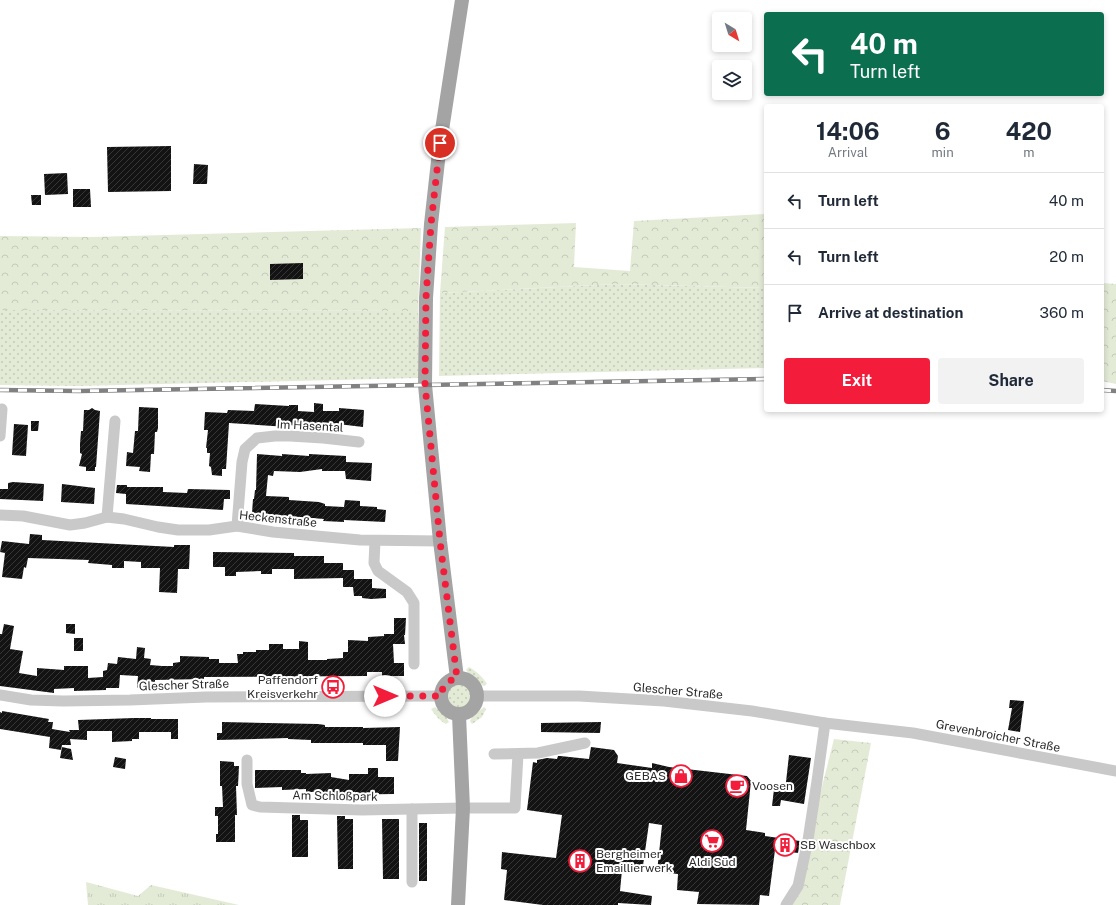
<!DOCTYPE html>
<html lang="en">
<head>
<meta charset="utf-8">
<style>
  body { margin:0; font-family:"Public Sans",sans-serif; background:#f2f2f3; color:#1f2937; height:100vh; display:flex; flex-direction:column; font-size:15px; white-space:nowrap }
  * { box-sizing:border-box; margin:0 }
  p { font-size:13px; color:#747a83 }
  .icon { flex:none; width:22px; height:22px; fill:none; stroke:currentColor; stroke-width:2; stroke-linecap:round; stroke-linejoin:round }
  .map { position:relative; flex:1; overflow:hidden }
  .drawer { position:absolute; left:764px; top:104px; width:340px; height:308px; display:flex; flex-direction:column; background:#fff; border-radius:4px; box-shadow:0 2px 6px #0003 }
  .drawer>* { flex:none }
  .banner { position:absolute; left:764px; top:12px; width:340px; height:84px; border-radius:4px; box-shadow:0 2px 6px #0003; background:#0b6e4f; color:#fff; overflow:hidden }
  .needle { width:26px; rotate:142deg }
  .controls { position:absolute; left:712px; top:12px; display:grid; gap:8px }
  .controls a { display:grid; place-items:center; width:40px; height:40px; border-radius:4px; background:#fff; box-shadow:0 2px 6px #0003; font-size:20px }
  .pin { position:absolute; display:grid; place-items:center; width:34px; height:34px; color:#fff; margin:-17px; border:2px solid #fff; border-radius:50%; box-shadow:0 1px 4px #0007 }
  .me { position:absolute; width:44px; margin:-22px; rotate:90deg; stroke-linejoin:round; filter:drop-shadow(0 0 3px #0008) }
  .turn { display:flex; align-items:center; gap:14px; height:84px; padding:0 20px; font-size:18px }
  .turn .icon { width:52px; height:52px; stroke-width:2.5 }
  .turn b { display:block; font-size:28px; line-height:34px }
  .eta { display:flex; justify-content:space-evenly; align-items:center; height:68px; text-align:center }
  .eta b { font-size:24px; font-weight:700; line-height:28px }
  .primary-button { display:flex; gap:8px; margin-top:auto; padding:8px 20px }
  .primary-button a { flex:1; height:46px; border-radius:4px; background:#f41c3b; color:#fff; font-size:16px; font-weight:700; line-height:46px; text-align:center }
  .primary-button a+a { background:#f2f2f3; color:#1f2937 }
  ul { padding:0; list-style:none }
  li { display:flex; align-items:center; gap:12px; height:56px; padding:0 20px; border-top:1px solid #e0e1e3 }
  li div { flex:1 }
  li b { display:block; font-size:15px }
  li em { font-style:normal }
  .map>svg:first-child { display:block }
</style>
</head>
<body>
<div class="map">
<svg width="1116" height="905" viewBox="0 0 1116 905">
  <defs>
    <pattern id="grass-dots" width="8" height="8" patternUnits="userSpaceOnUse"><rect width="8" height="8" fill="#e3ebd7"/><path d="M2 2h.1M6 6h.1" fill="none" stroke="#c3cab9" stroke-width="1.8" stroke-linecap="round"/></pattern>
    <pattern id="forest-crowns" width="20" height="18" patternUnits="userSpaceOnUse"><rect width="20" height="18" fill="#e3ebd7"/><path d="M2 6a3 3 0 1 1 6 0M12 15a3 3 0 1 1 6 0" fill="none" stroke="#c3cab9"/></pattern>
    <pattern id="park-tufts" width="24" height="20" patternUnits="userSpaceOnUse"><rect width="24" height="20" fill="#e3ebd7"/><path d="M3 7l-1-3M5 7V3M7 7l1-3M15 17l-1-3M17 17v-4M19 17l1-3" fill="none" stroke="#c3cab9"/></pattern>
    <pattern id="building-hatch" width="6" height="6" patternUnits="userSpaceOnUse"><rect width="6" height="6" fill="#131313"/><path d="M-1 1l2-2M0 6l6-6M5 7l2-2" fill="none" stroke="#363636"/></pattern>
  </defs>
  <rect width="100%" height="100%" fill="#fff"/>
  <g fill="url(#grass-dots)">
    <polygon points="617,284 766,288 766,368 439,376 440,293"/>
    <polygon points="0,310 418,311 419,378 79,386 0,385"/>
    <path d="M469,667C477,672 482,676 487,684L484,686C480,684 469,674 466,670Z"/>
    <circle cx="459" cy="697" r="13"/>
    <path d="M435,707L446,717L449,722L446,724C440,721 435,715 431,709Z"/>
    <polygon points="484,707 486,709 482,717 472,724 470,721 472,717"/>
  </g>
  <g fill="url(#forest-crowns)">
    <polygon points="766,214 766,288 617,284 440,293 445,227 576,223 574,267 630,271 634,221"/>
    <polygon points="421,228 418,311 0,310 0,236 92,237"/>
    <polygon points="1102,283 1116,284 1116,384 1102,381"/>
    <polygon points="834,739 871,743 840,905 792,905"/>
  </g>
  <polygon fill="url(#park-tufts)" points="86,882 138,896 151,885 239,905 88,905"/>
  <g fill="url(#building-hatch)">
    <polygon points="171,146 171,191 108,192 107,147"/>
    <polygon points="194,164 208,165 207,184 193,184"/>
    <polygon points="67,173 68,194 45,195 44,174"/>
    <polygon points="73,189 90,189 91,207 73,207"/>
    <polygon points="31,195 41,195 41,205 32,205"/>
    <polygon points="303,263 303,279 270,280 270,264"/>
    <polygon points="314,403 323,404 323,411 339,411 339,408 364,410 363,427 338,424 338,426 313,425 313,427 288,425 288,427 229,423 226,469 222,469 222,476 212,475 211,467 209,466 210,453 207,453 207,448 206,448 208,430 204,430 205,412 227,413 228,410 254,411 255,404 289,406 289,405 298,405 298,411 314,412"/>
    <polygon points="139,407 158,408 158,428 157,432 155,432 154,454 151,454 150,472 139,471 140,467 126,466 127,452 133,453 135,431 138,431"/>
    <polygon points="92,408 95,410 100,411 96,467 95,467 95,471 86,471 86,467 79,466 82,454 80,453 80,444 81,431 83,431 84,410 89,410"/>
    <polygon points="31,421 39,421 38,431 31,431"/>
    <polygon points="14,424 28,425 26,456 12,455"/>
    <polygon points="257,454 282,456 282,454 309,456 309,454 346,456 346,462 372,463 371,481 346,479 345,471 322,471 322,469 300,472 274,471 273,476 268,475 266,496 289,497 289,500 319,502 325,504 325,506 344,507 345,500 360,501 360,506 377,507 377,509 386,510 385,522 344,520 344,522 323,521 324,519 252,513 253,499 254,499 255,490 256,490"/>
    <polygon points="13,482 44,484 43,501 0,499 0,489 8,489 8,483"/>
    <polygon points="62,484 95,488 94,504 61,502"/>
    <polygon points="117,485 127,485 127,487 163,487 163,492 187,493 188,489 230,490 230,499 224,499 223,510 126,504 126,494 116,493"/>
    <polygon points="30,534 42,535 42,540 174,547 174,545 190,545 189,569 178,569 177,593 159,592 160,568 141,568 141,562 124,561 124,568 112,568 112,565 88,563 89,560 28,558 26,568 24,567 22,579 2,577 5,553 0,552 2,541 29,544"/>
    <polygon points="213,552 294,553 294,556 324,556 324,563 343,563 343,570 354,570 354,579 372,579 372,588 386,589 386,598 371,599 362,598 362,596 354,596 353,587 343,587 343,578 294,579 294,569 272,569 272,574 261,574 261,571 236,572 236,576 225,576 225,567 213,567"/>
    <polygon points="394,618 406,618 405,635 404,635 405,644 393,644 394,663 404,663 404,676 382,676 382,672 367,672 367,676 204,677 204,679 155,680 155,682 144,681 137,688 138,676 120,675 119,688 106,688 106,690 74,691 74,688 54,689 54,693 0,686 0,634 2,634 4,624 14,626 10,649 23,651 19,673 37,676 37,668 64,670 64,666 88,666 88,678 103,677 103,671 107,670 108,663 117,664 118,657 136,659 137,647 145,648 144,658 151,659 150,665 162,666 173,666 173,663 180,662 180,656 209,657 209,659 219,659 219,663 238,663 237,654 243,654 243,652 256,652 256,650 269,650 269,644 283,644 283,649 299,649 299,641 308,642 308,660 327,660 327,659 343,658 343,652 348,652 348,640 368,641 368,637 384,636 384,634 394,634"/>
    <polygon points="66,624 75,624 75,634 66,633"/>
    <rect x="74" y="638" width="9" height="13"/>
    <polygon points="1010,700 1024,701 1020,732 1008,730 1012,708 1009,708"/>
    <polygon points="2,711 49,719 48,722 53,722 52,729 70,732 69,730 79,730 78,720 134,718 151,718 151,719 178,719 178,739 171,739 171,732 139,732 139,739 132,739 132,741 112,742 112,731 87,731 87,740 70,739 71,745 62,745 61,750 49,748 50,737 0,729 0,712 2,713"/>
    <polygon points="222,722 318,724 325,725 325,727 363,727 363,728 400,727 398,761 386,761 386,745 363,745 363,743 311,743 311,740 288,739 288,738 217,740 217,733 222,733"/>
    <polygon points="601,722 600,733 541,732 541,723"/>
    <polygon points="62,747 71,749 73,760 60,758"/>
    <polygon points="591,747 614,750 618,756 617,763 652,768 652,763 669,767 747,776 751,781 746,830 765,833 765,836 800,841 798,853 775,850 769,896 760,895 759,905 697,904 699,892 677,890 678,874 657,872 662,825 649,823 642,873 622,870 620,891 652,896 651,905 618,903 618,905 543,905 504,900 507,870 501,869 502,852 556,858 562,815 527,810 533,762 537,763 537,760 547,758 557,759 558,756 560,756 589,759"/>
    <polygon points="789,755 811,758 804,804 781,800 780,806 772,806 774,789 785,791"/>
    <polygon points="115,757 126,759 125,769 113,767"/>
    <polygon points="220,761 234,762 234,766 239,766 238,786 236,786 237,815 235,815 235,842 216,842 216,834 218,834 218,816 215,816 215,807 223,807 222,786 220,786"/>
    <polygon points="368,768 378,768 378,777 394,777 394,794 331,795 331,792 306,792 306,789 282,790 282,787 255,788 255,770 301,770 301,773 306,773 306,774 331,773 331,777 349,780 349,774 368,774"/>
    <polygon points="292,815 300,815 300,820 308,820 308,857 292,857"/>
    <polygon points="337,816 345,816 345,819 353,819 353,869 338,869"/>
    <polygon points="382,819 399,819 399,879 383,879"/>
    <rect x="419" y="823" width="8" height="58"/>
  </g>
  <g fill="none" stroke-linecap="round" stroke-linejoin="round">
    <g stroke="#c9c9c9" stroke-width="11">
      <polyline points="0,436 2,409"/>
      <polyline points="0,515 23,516 70,525 85,523 107,517 124,519 158,527 178,530 209,530 237,526 273,532 360,540 440,541"/>
      <polyline points="107,517 115,421"/>
      <polyline points="237,526 242,462 245,449 257,438 275,436 290,436 323,438 359,442"/>
      <polyline points="375,541 374,563 378,571 407,592 414,603 414,664"/>
      <polyline points="0,695 31,700 63,701 130,700 206,697 441,696"/>
      <polyline points="477,696 579,696 664,701 752,711 825,723 913,733 1116,771"/>
      <polyline points="494,754 538,753 585,743"/>
      <polyline points="247,760 247,784 252,805 260,807 362,810 463,808 515,808 518,754"/>
      <polyline points="412,882 412,809"/>
      <polyline points="786,905 798,886 808,840 817,781 825,723"/>
    </g>
    <g stroke="#a4a4a4" stroke-width="14">
      <circle cx="459" cy="696" r="18"/>
      <polyline points="457,678 440,541 425,385 426,298 431,224 440,143 462,0"/>
      <polyline points="458,905 463,808 459,715"/>
    </g>
    <g stroke="#818181" stroke-width="4.5">
      <g id="rail">
        <polyline points="0,390 79,391 766,379"/>
        <polyline points="1102,390 1116,391"/>
      </g>
    </g>
    <use href="#rail" stroke="#fff" stroke-width="3" stroke-dasharray="9" stroke-linecap="butt"/>
  </g>
  <g fill="none" stroke-linecap="round" stroke-linejoin="round">
    <path stroke="#f41c3b" stroke-width="7" stroke-dasharray="0 12.6" d="M385,696H441C442,686 447,681 457,678L440,541L425,384L426,298L431,224L440,143"/>
  </g>
  <defs>
    <g id="bus-ring" transform="scale(1.15)"><circle r="9.5" fill="#fff" stroke="#f41c3b" stroke-width="1.5"/><path d="M-5-6H5V4H4V6H2V4H-2V6H-4V4H-5ZM-3.5-4V0h7V-4ZM-3.5 1.2v1.5H-2V1.2ZM2 1.2v1.5H3.5V1.2Z" fill="#f41c3b"/></g>
    <g id="shop-ring" transform="scale(1.15)"><circle r="9.5" fill="#fff" stroke="#f41c3b" stroke-width="1.5"/><path d="M-5-2.5h2.3a2.7 3.5 0 0 1 5.4 0H5L5.5 6h-11ZM-1.5-2.5h3a1.5 2.3 0 0 0-3 0Z" fill="#f41c3b"/></g>
    <g id="cafe-ring" transform="scale(1.15)"><circle r="9.5" fill="#fff" stroke="#f41c3b" stroke-width="1.5"/><path d="M-5.5-4.5H6V0H3Q3 3.5 0 3.5H-2.5Q-5.5 3.5-5.5 0ZM3-3.2v2h1.7v-2ZM-6 4.5H4V6H-6Z" fill="#f41c3b"/></g>
    <g id="supermarket-ring" transform="scale(1.15)"><circle r="9.5" fill="#fff" stroke="#f41c3b" stroke-width="1.5"/><path d="M-6-5.5h2.5l.6 2H6L4.5 2H-2.5L-4.4-4H-6ZM-1.5 3.2a1.3 1.3 0 1 0 .1 0ZM3 3.2a1.3 1.3 0 1 0 .1 0Z" fill="#f41c3b"/></g>
    <g id="building-ring" transform="scale(1.15)"><circle r="9.5" fill="#fff" stroke="#f41c3b" stroke-width="1.5"/><path d="M-4-6H4V6H1V3H-1V6H-4ZM-2.5-4.3h1.7v1.8h-1.7ZM.8-4.3h1.7v1.8H.8ZM-2.5-1h1.7V.8h-1.7ZM.8-1h1.7V.8H.8Z" fill="#f41c3b"/></g>
  </defs>
  <g fill-rule="evenodd">
    <use href="#bus-ring" x="333" y="687"/>
    <use href="#shop-ring" x="681" y="776"/>
    <use href="#cafe-ring" x="737" y="786"/>
    <use href="#supermarket-ring" x="712" y="841"/>
    <use href="#building-ring" x="785" y="845"/>
    <use href="#building-ring" x="580" y="861"/>
  </g>
  <g text-anchor="middle" stroke-width="4" stroke-linejoin="round" paint-order="stroke">
    <g font-size="12" fill="#2c2c2c" stroke="#fff">
      <text transform="translate(310 426) rotate(3)" y="4">Im Hasental</text>
      <text transform="translate(278 519) rotate(6)" y="4">Heckenstraße</text>
      <text transform="translate(184 685) rotate(-2)" y="4">Glescher Straße</text>
      <text transform="translate(678 691) rotate(5)" y="4">Glescher Straße</text>
      <text transform="translate(998 736) rotate(11)" y="4">Grevenbroicher Straße</text>
      <text transform="translate(335 796) rotate(1)" y="4">Am Schloßpark</text>
    </g>
    <g font-size="12" fill="#2c2c2c" stroke="#fff" text-anchor="start">
      <text x="318" y="684" text-anchor="end">Paffendorf<tspan x="318" dy="14">Kreisverkehr</tspan></text>
      <text x="666" y="780" text-anchor="end">GEBAS</text>
      <text x="752" y="790">Voosen</text>
      <text x="800" y="849">SB Waschbox</text>
      <text x="596" y="858">Bergheimer<tspan x="596" dy="14">Emaillierwerk</tspan></text>
      <text x="712" y="866" text-anchor="middle">Aldi Süd</text>
    </g>
  </g>
</svg>
<div class="controls">
<a><svg class="needle" viewBox="-14 -14 28 28"><path d="M0-13l5 13h-10z" fill="#e53935"/><path d="M0 13l5-13h-10z" fill="#747a83"/></svg></a>
<a><svg class="icon" aria-label="layers" viewBox="0 0 24 24"><path d="M12 4l9 5-9 5-9-5zM3 14l9 5 9-5"/></svg></a>
</div>
<div class="pin" style="left:440px;top:143px;background:#d93025"><svg class="icon" aria-label="arrive" viewBox="0 0 24 24"><path d="M6 21V4h12l-3 4 3 4H6"/></svg></div>
<svg class="me" style="left:385px;top:696px" viewBox="-20 -20 40 40"><circle r="19" fill="#fff"/><path d="M0-13L10 11 0 6-10 11z" fill="#f41c3b"/></svg>
<div class="banner">
<div class="turn"><svg class="icon" aria-label="left" viewBox="0 0 24 24"><path d="M17 20v-9H6M10 6l-5 5 5 5"/></svg><div><b>40 m</b>Turn left</div></div>
</div>
<section class="drawer">
<div class="eta">
<div><b>14:06</b><p>Arrival</p></div>
<div><b>6</b><p>min</p></div>
<div><b>420</b><p>m</p></div>
</div>
<ul>
<li><svg class="icon" aria-label="left" viewBox="0 0 24 24"><path d="M17 20v-9H6M10 6l-5 5 5 5"/></svg><div><b>Turn left</b></div><em>40 m</em></li>
<li><svg class="icon" aria-label="left" viewBox="0 0 24 24"><path d="M17 20v-9H6M10 6l-5 5 5 5"/></svg><div><b>Turn left</b></div><em>20 m</em></li>
<li><svg class="icon" aria-label="arrive" viewBox="0 0 24 24"><path d="M6 21V4h12l-3 4 3 4H6"/></svg><div><b>Arrive at destination</b></div><em>360 m</em></li>
</ul>
<div class="primary-button"><a>Exit</a><a>Share</a></div>
</section>
</div>
</body>
</html>
